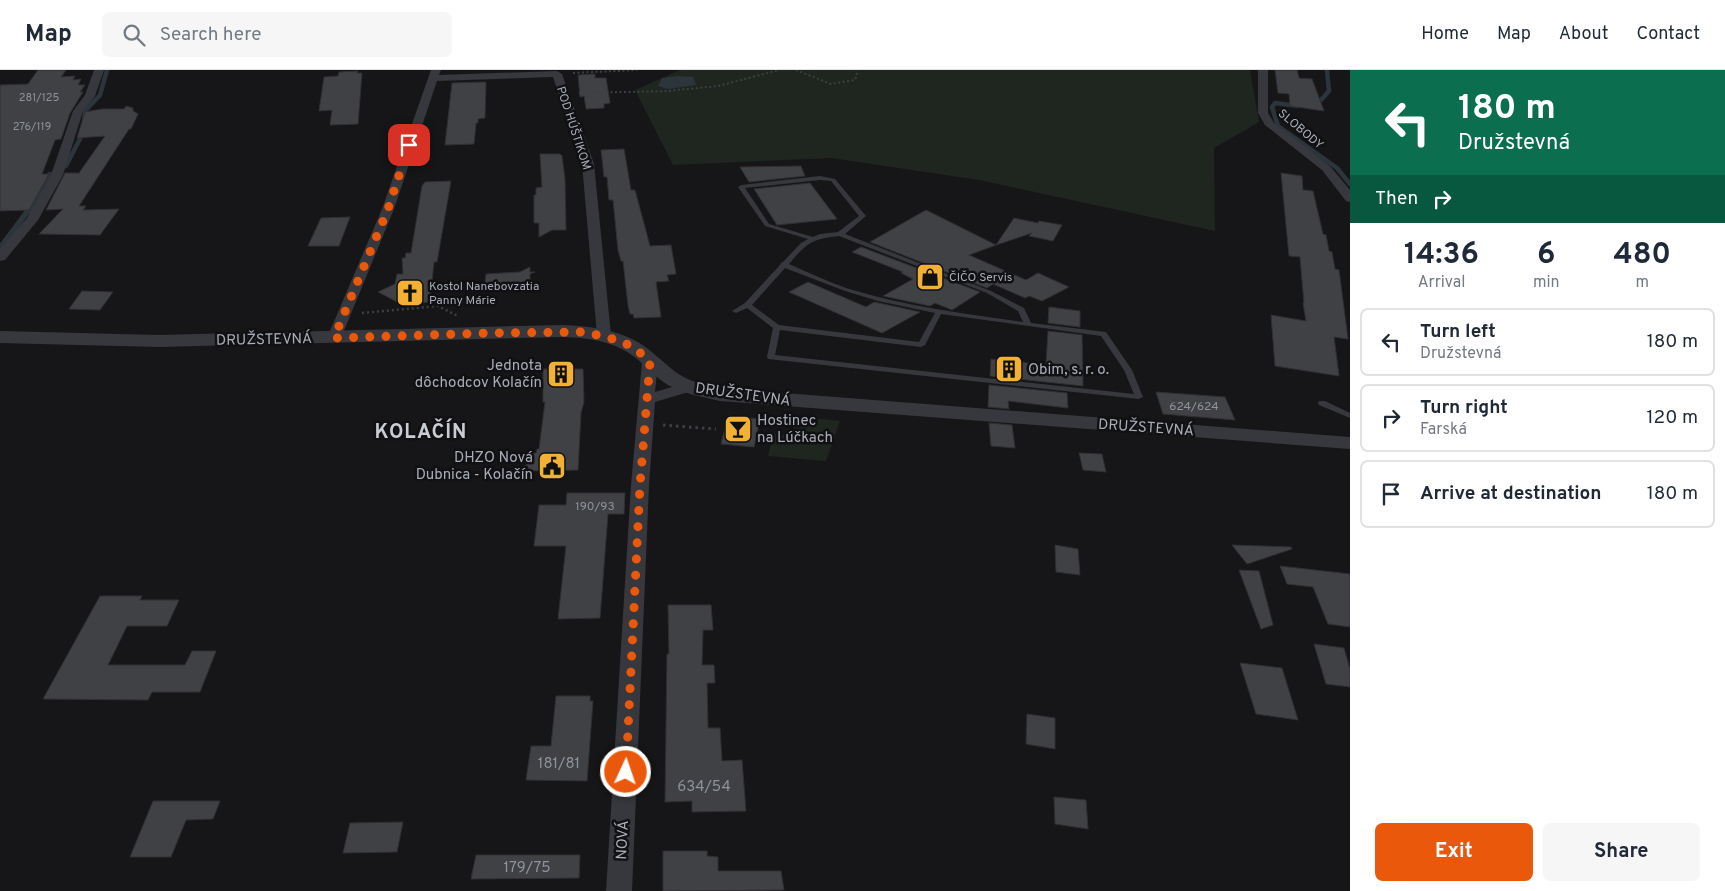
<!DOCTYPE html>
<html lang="en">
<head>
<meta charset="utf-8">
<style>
  body { margin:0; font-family:Overpass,sans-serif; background:#f6f6f7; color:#1f2937; height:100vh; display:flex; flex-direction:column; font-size:19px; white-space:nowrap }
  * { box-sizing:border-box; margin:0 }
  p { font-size:16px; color:#747a83 }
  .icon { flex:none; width:28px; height:28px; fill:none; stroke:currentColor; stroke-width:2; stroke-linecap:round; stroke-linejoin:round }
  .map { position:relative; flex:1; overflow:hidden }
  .sheet { display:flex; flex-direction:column; background:#fff; width:375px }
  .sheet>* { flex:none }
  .guide { background:#0b6e4f; color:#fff; overflow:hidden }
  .pin { position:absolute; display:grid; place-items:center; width:42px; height:42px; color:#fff; margin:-21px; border-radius:10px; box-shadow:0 2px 8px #0006 }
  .me { position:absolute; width:55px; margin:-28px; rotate:3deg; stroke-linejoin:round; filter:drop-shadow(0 0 4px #0008) }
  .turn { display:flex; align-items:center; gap:18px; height:105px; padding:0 25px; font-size:22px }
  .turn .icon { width:65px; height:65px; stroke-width:2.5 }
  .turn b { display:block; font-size:35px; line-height:42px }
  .then { display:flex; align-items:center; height:48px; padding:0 25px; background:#0003; gap:10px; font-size:19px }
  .eta { display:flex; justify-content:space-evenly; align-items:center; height:85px; text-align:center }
  .eta b { font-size:30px; font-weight:700; line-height:35px }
  .button { display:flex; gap:10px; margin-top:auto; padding:10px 25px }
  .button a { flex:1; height:58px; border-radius:8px; background:#ea580c; color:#fff; font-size:20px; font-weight:700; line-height:58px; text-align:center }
  .button a+a { background:#f6f6f7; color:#1f2937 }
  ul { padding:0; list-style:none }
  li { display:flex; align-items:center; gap:15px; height:68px; margin:0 10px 8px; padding:0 15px; border:2px solid #e0e1e3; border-radius:8px }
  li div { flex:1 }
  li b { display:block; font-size:19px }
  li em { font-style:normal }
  header { display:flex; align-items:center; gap:30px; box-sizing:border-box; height:70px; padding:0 25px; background:#fff; border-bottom:1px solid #e0e1e3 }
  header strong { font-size:24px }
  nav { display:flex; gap:28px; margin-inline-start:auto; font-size:18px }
  .search { width:350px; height:45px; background:#f6f6f7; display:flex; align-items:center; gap:12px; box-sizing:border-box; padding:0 18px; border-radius:8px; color:#747a83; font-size:19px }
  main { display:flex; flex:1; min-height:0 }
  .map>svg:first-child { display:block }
</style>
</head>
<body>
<header>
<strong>Map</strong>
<div class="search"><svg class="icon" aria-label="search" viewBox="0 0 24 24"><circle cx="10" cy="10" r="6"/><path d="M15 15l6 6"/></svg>Search here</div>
<nav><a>Home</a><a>Map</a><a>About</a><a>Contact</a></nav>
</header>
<main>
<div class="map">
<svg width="1350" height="821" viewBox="0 0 1350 821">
  <rect width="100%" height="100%" fill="#161618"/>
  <g fill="#1e261f">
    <polygon points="680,0 1250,0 1259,52 1214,78 1215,161 979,110 831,88 673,95 635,20"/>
    <polygon points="795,346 840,351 826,391 768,386 773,364 792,365"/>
  </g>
  <polygon fill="#2c353c" points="678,6 693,7 696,15 668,19 658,16 662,8"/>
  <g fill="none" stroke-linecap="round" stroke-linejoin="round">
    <g stroke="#2c353c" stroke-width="4.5">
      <polyline points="1313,34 1321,30 1329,21 1327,0"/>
      <polyline points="1298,36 1275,33 1272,37 1278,56 1337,98 1350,114"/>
      <polyline points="66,96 83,63 85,41 100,25 107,0"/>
      <polyline points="29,140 50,104"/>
    </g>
    <polyline stroke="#2c353c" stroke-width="5.5" points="0,178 30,138"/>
  </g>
  <g fill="#404145" stroke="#303034">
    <polygon points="38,0 66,0 61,7 75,6 73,10 81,9 78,15 85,15 80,22 83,22 70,43 61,69 55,70 42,104 49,104 29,140 0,141 0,15 28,14"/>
    <polygon points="1275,0 1297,0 1299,8 1312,9 1324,41 1290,36 1289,24 1278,23"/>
    <polygon points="358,1 357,3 362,3 358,54 330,55 332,40 319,41 324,7 338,6 339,2"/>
    <polygon points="595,4 595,8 606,8 610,33 604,34 604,38 586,39 584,26 580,27 578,5"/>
    <polygon points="486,12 485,48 478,49 478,53 476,53 474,74 445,75 452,13"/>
    <polygon points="126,36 133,38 133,41 138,44 131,59 129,59 79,136 86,136 83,140 119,139 100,165 39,164 63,139 46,140 65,103 79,103 105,66 77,68 85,42 102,39 124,39"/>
    <polygon points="624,79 631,120 635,120 650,176 671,175 676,204 667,205 669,211 656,212 661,247 634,248 633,244 630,244 628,235 623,191 621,191 618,180 613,130 609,130 607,107 604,107 601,80"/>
    <polygon points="540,84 560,84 562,86 565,109 566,160 552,160 539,167 539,153 534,153 534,125 536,125 536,118 542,117"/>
    <polygon points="801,96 805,106 749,112 740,97"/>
    <polygon points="1281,103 1302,106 1303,120 1313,121 1323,164 1326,165 1329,181 1332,182 1335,199 1339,200 1348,269 1334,267 1339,306 1275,296 1271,245 1306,251 1303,233 1304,233 1300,187 1289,186"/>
    <polygon points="451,111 437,192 434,192 430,232 401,234 378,222 395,214 397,204 403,204 402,188 405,188 406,183 411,183 422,116 425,112"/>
    <polygon points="810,113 837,149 777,155 754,119"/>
    <polygon points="926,140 996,175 969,185 1026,210 1038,203 1069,217 1042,231 1029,226 1025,228 993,214 987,218 870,172"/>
    <polygon points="350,147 339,176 308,176 321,148"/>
    <polygon points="1014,148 1038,153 1039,151 1062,155 1053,171 1029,166 1032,163 996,175"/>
    <polygon points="861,177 980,222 952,240 935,233 930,236 883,226 913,209 901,203 903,202 852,182"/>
    <polygon points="530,197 530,202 535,202 530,204 530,219 484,221 486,204 520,202"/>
    <polygon points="808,212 866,237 874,232 920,242 882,263 789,222"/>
    <polygon points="82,221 113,222 100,240 69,239"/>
    <polygon points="1049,237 1080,241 1080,257 1048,253"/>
    <polygon points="1048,261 1082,265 1083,316 990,306 991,289 1046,295"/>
    <polygon points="543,299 583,299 584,332 581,343 578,400 525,401 528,383 536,383 537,379 539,379 545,332 543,332"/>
    <polygon points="989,315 1067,323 1068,338 1008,331 1009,339 988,337"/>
    <polygon points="1156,322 1225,327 1235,350 1163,344"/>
    <polygon points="728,346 760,349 754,377 721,374"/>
    <polygon points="989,353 1012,355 1015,378 991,376"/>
    <polygon points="1079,383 1102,384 1106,402 1083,400"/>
    <polygon points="567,423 625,423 624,444 608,444 600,548 558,549 566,476 534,476 539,435 566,435"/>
    <polygon points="1055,475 1078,479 1080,505 1056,502"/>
    <polygon points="1232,475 1291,477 1292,479 1247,494"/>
    <polygon points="1280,496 1350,504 1350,557 1328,554 1313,517 1287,514"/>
    <polygon points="1239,500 1259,501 1273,555 1261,559"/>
    <polygon points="100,526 142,526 140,530 179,530 167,556 127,556 108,595 185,595 192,581 216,581 200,622 152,622 148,630 43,629"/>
    <polygon points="668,535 711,535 713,560 703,560 702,595 714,595 715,613 707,613 708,658 720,658 722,691 742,690 746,741 692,742 692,731 665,732 667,584 669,584"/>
    <polygon points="1314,574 1344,578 1350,599 1350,617 1326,614"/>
    <polygon points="1240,593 1282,598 1298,650 1256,644"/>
    <polygon points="556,626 590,626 590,631 593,631 587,711 526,710 531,676 551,676"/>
    <polygon points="1027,644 1055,648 1055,679 1026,674"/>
    <polygon points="1054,727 1086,730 1088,759 1055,754"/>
    <polygon points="153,731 220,731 213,749 186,750 171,787 130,787"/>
    <polygon points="403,752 397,782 343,783 350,753"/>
    <polygon points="663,781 707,781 707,786 718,787 718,801 781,801 784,820 663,821"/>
    <polygon points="476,785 580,785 579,808 471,809"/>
  </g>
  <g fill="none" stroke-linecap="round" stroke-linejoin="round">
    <g stroke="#3d3f44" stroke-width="2" stroke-dasharray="2 2.5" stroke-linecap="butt">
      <polyline points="796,0 831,14 855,10 858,0"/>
      <polyline points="573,3 637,0"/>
      <polyline points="579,23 668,21 718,16 779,0"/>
    </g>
    <g stroke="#3d3f44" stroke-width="2.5" stroke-dasharray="2 3" stroke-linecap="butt">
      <polyline points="431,228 441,228 443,232 438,236"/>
      <polyline points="362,243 438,236 458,246"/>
    </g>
    <polyline stroke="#3d3f44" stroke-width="3" stroke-dasharray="2.5 4" stroke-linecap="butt" points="663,355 716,359"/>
    <g fill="#37383d" fill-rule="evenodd">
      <path d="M820,106L835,109L866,146L845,164L991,221L1024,238L1031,253L1106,262L1132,300L1143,327L1139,329L768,289L767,287L773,258L747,238L736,243L732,241L745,233L780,195L781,193L783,192L801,173L808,169L765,156L738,117L741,115ZM820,110L831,111L859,146L838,162L820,164L813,167L769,154L745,118ZM839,166L987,223L1018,241L1023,252C965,244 906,236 849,219C829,212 809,203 789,194C807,173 811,169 839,166ZM785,198L845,221L878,231L935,243L919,272L779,255L752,235ZM941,244L1101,266L1124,300L1134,324L775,285L780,260L921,277L925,275Z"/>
      <polygon points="1319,331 1325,331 1350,343 1350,348 1319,335 1318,333"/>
    </g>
    <g fill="#37383d" fill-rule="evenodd">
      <polygon points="94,0 104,0 95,26 83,41 63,105 38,150 5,190 0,191 0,179 27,148 51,105 73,41 85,25"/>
      <polygon points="431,0 441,0 439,5 557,1 562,4 594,94 611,265 609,268 599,268 597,265 582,94 553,7 437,11 394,139 341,268 339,271 329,271 327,268 382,139"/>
      <polygon points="1258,0 1268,0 1268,43 1274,53 1330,96 1350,120 1350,132 1346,131 1322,100 1265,55 1258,43"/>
      <polygon points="650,287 655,289 658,292 655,322 689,312 695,314 697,317 695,320 655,332 649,415 632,821 606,821 631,415 642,292 645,289"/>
    </g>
    <path fill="#37383d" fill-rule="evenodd" d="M563,255C587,256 613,259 634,270C650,278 662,292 677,303C690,312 705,315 720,318L1350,367V379L720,331C703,327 684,324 668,315C656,308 647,297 636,288C614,271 590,268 563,267L159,277L0,273V261L159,265Z"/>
  </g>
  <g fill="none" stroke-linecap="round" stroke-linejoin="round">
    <polyline stroke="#ea580c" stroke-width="9" stroke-dasharray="0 16.2" points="409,75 388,139 334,268 491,263 585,262 621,271 636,279 650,292 640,415 626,702"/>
  </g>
  <defs>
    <g id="shop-square" transform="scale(1.4375)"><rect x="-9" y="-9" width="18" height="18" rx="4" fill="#f2b134" stroke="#111113"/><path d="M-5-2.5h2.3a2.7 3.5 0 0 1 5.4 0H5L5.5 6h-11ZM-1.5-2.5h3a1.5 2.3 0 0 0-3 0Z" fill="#111"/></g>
    <g id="church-square" transform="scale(1.4375)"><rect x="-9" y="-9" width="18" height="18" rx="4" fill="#f2b134" stroke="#111113"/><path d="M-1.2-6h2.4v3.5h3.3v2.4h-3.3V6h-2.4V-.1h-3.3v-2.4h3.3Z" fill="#111"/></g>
    <g id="building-square" transform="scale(1.4375)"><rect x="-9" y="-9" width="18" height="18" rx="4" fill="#f2b134" stroke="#111113"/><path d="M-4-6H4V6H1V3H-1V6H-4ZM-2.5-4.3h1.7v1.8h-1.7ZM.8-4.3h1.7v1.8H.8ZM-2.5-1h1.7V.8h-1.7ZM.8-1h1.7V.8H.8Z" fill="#111"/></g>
    <g id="bar-square" transform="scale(1.4375)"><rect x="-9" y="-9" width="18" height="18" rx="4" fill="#f2b134" stroke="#111113"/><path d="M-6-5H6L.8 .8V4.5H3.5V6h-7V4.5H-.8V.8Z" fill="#111"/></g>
    <g id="civic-square" transform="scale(1.4375)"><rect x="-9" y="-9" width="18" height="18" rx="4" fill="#f2b134" stroke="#111113"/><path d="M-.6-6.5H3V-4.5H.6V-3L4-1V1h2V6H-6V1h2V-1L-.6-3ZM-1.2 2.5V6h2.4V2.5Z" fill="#111"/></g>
  </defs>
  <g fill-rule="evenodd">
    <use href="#shop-square" x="930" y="207"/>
    <use href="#church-square" x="410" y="223"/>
    <use href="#building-square" x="1009" y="299"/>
    <use href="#building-square" x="561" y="304"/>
    <use href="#bar-square" x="738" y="359"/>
    <use href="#civic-square" x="552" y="396"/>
  </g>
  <g text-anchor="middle" stroke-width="5" stroke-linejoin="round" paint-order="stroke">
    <g font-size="11" fill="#8e929b">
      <text x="39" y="31">281/125</text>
      <text x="32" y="60">276/119</text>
    </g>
    <g font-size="12" fill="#a8adb8" stroke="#111113">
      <text transform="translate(574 58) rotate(72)" y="4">POD HÚŠTIKOM</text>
      <text transform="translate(1301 59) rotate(40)" y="4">SLOBODY</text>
    </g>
    <g font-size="12" fill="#a8adb8" stroke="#111113" text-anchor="start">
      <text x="949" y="211">ČIČO Servis</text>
      <text x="429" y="220">Kostol Nanebovzatia<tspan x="429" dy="14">Panny Márie</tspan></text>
    </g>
    <g font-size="12" fill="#8e929b">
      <text x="1194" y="340">624/624</text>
      <text x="595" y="440">190/93</text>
    </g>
    <g font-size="15" fill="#a8adb8" stroke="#111113">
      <text transform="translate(264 269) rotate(-1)" y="5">DRUŽSTEVNÁ</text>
      <text transform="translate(743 324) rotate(8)" y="5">DRUŽSTEVNÁ</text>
      <text transform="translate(1146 357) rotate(4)" y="5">DRUŽSTEVNÁ</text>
      <text transform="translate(622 770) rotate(-87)" y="5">NOVÁ</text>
    </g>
    <g font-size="15" fill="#a8adb8" stroke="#111113" text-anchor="end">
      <text x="542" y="300">Jednota<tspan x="542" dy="17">dôchodcov Kolačín</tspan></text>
      <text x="1028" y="304" text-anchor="start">Obim, s. r. o.</text>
      <text x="757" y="355" text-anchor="start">Hostinec<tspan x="757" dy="17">na Lúčkach</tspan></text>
      <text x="533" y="392">DHZO Nová<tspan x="533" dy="17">Dubnica - Kolačín</tspan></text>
    </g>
    <g font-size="15" fill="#8e929b">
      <text x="559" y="698">181/81</text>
      <text x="704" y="721">634/54</text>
      <text x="527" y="802">179/75</text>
    </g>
    <g font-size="20" font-weight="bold" letter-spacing="1" fill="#c9ccd4" stroke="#111113">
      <text x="421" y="368">KOLAČÍN</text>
    </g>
  </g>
</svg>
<div class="pin" style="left:409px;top:75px;background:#d93025"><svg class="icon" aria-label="arrive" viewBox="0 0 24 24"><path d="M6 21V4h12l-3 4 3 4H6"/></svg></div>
<svg class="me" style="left:626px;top:702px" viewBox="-20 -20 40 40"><circle r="17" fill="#ea580c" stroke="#fff" stroke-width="3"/><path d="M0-11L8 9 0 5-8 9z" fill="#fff"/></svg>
</div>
<section class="sheet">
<div class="guide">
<div class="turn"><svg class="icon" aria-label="left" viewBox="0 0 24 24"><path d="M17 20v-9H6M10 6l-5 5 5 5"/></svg><div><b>180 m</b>Družstevná</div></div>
<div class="then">Then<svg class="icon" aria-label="right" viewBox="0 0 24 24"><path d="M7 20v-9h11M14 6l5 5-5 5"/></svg></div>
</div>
<div class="eta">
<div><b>14:36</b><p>Arrival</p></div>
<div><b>6</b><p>min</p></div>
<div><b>480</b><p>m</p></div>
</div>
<ul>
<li><svg class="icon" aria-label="left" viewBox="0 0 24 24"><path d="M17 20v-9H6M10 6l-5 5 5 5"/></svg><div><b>Turn left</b><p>Družstevná</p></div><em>180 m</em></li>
<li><svg class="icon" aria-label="right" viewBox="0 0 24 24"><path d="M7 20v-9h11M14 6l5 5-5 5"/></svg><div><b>Turn right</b><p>Farská</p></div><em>120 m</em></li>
<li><svg class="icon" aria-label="arrive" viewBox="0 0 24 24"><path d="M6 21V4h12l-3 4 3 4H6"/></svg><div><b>Arrive at destination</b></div><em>180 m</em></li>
</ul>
<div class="button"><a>Exit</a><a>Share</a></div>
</section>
</main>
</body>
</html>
